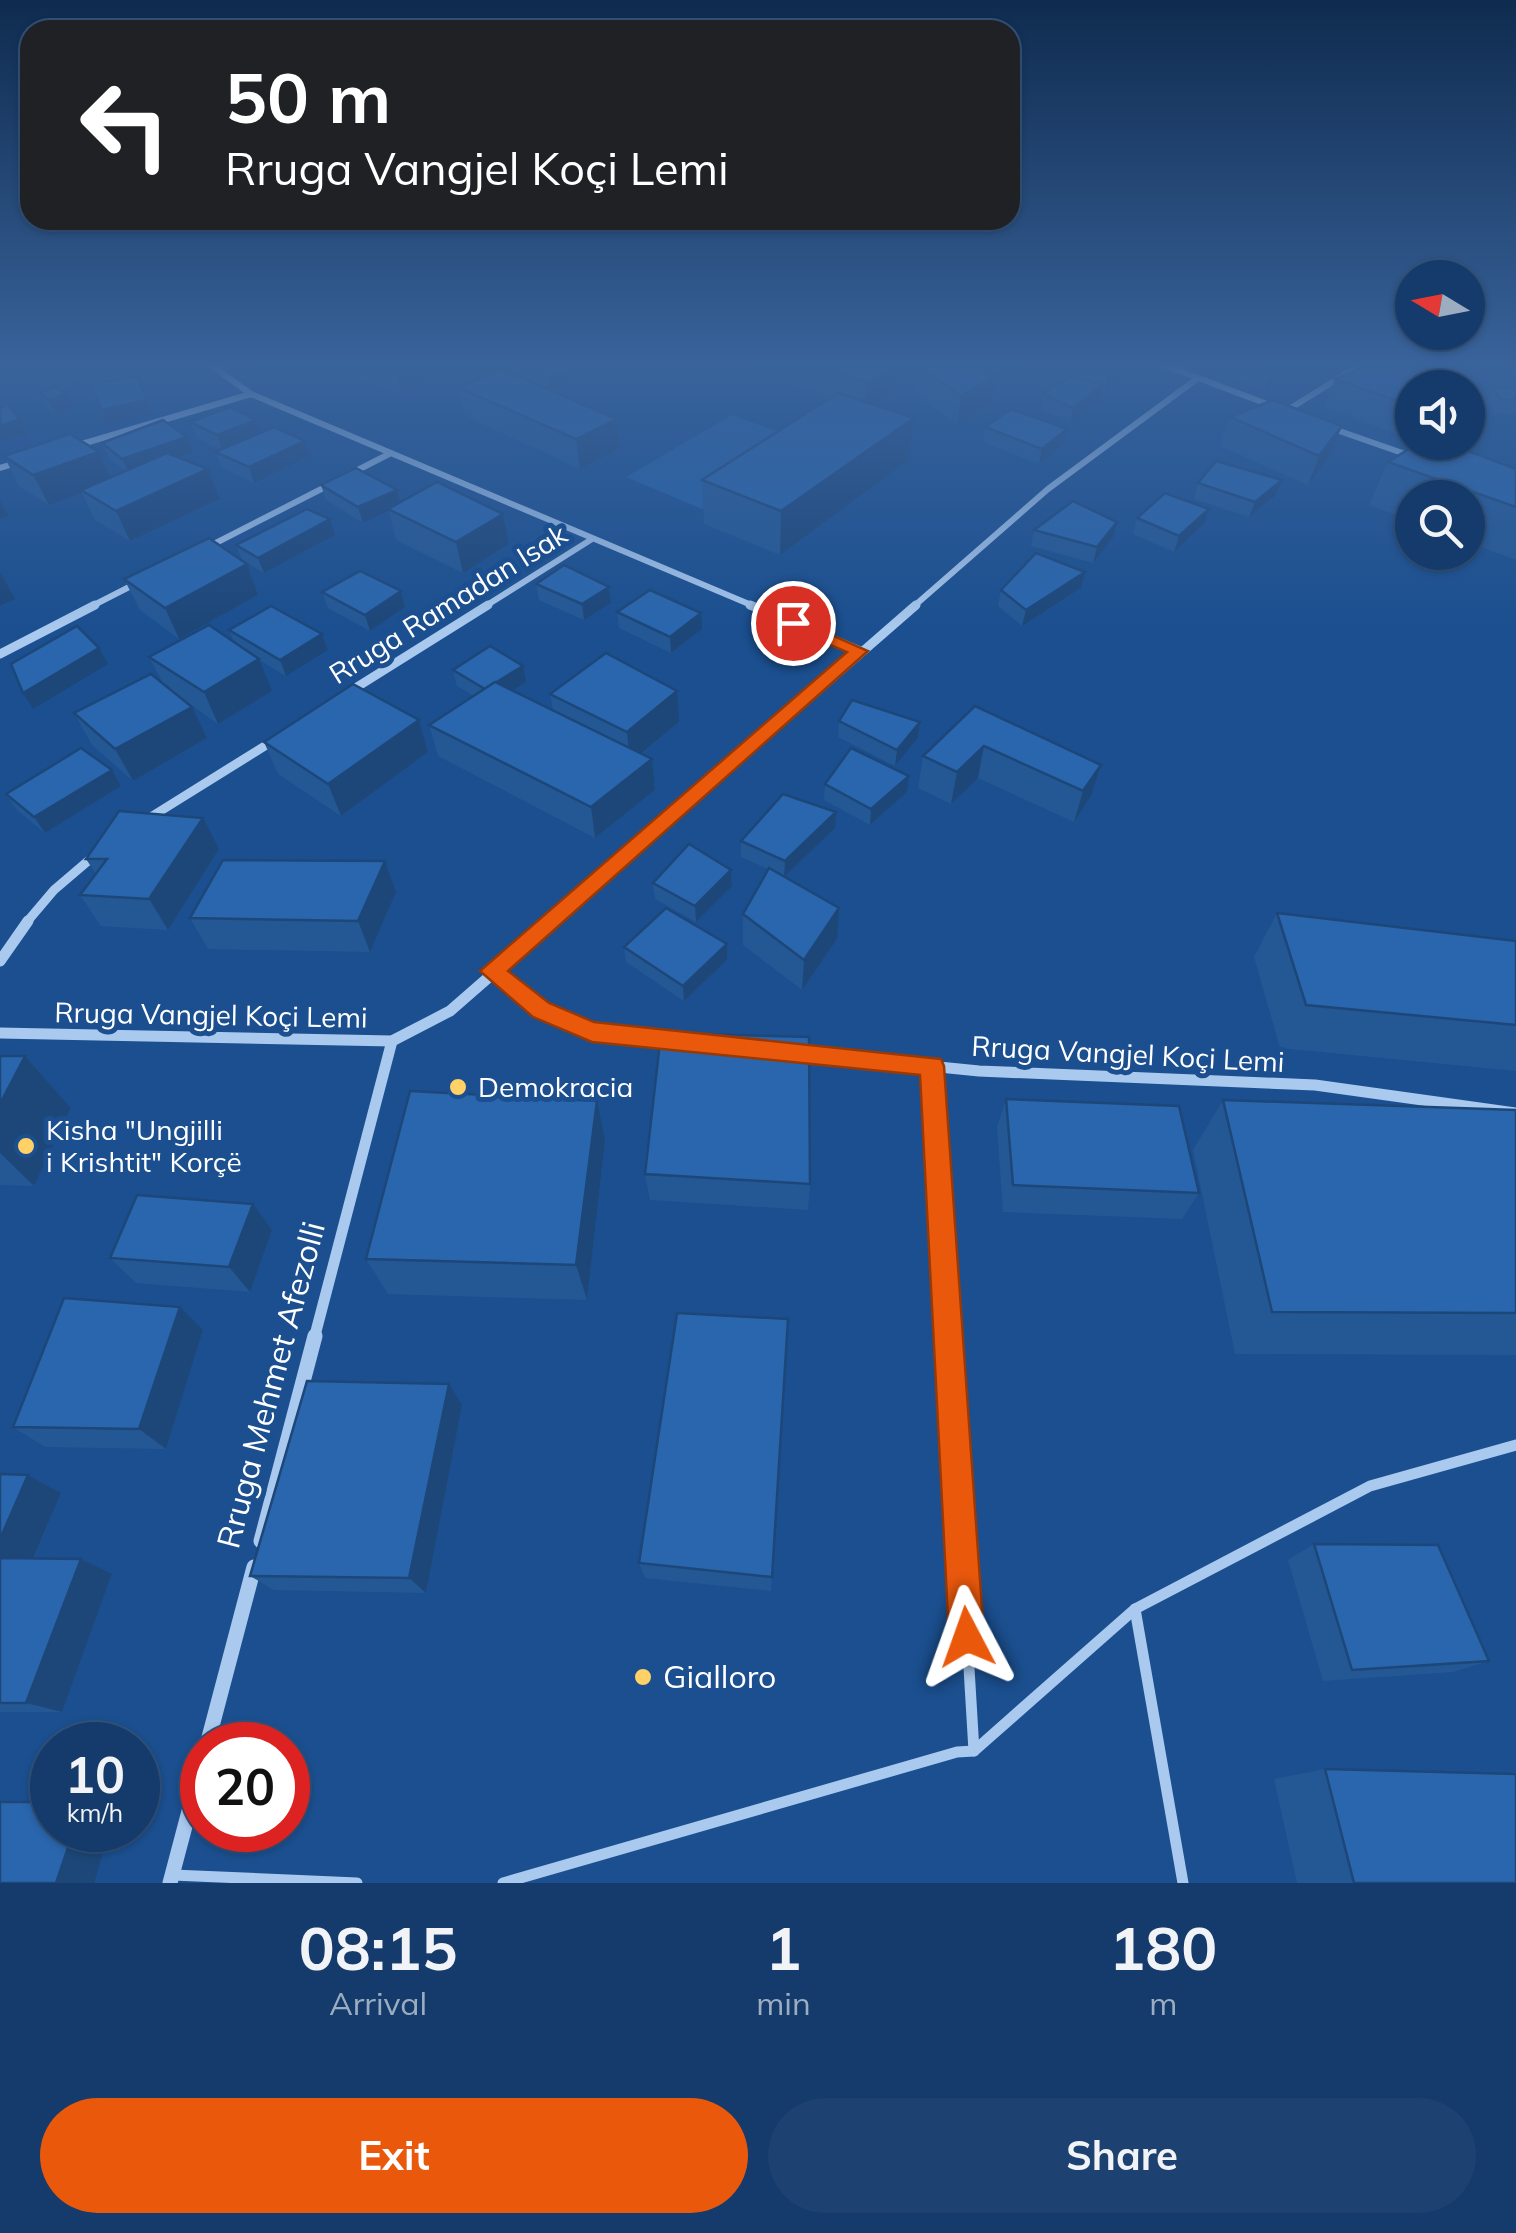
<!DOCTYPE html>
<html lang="en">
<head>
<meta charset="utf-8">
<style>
  body { margin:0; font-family:Mulish,sans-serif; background:#1d4271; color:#f1f3f6; height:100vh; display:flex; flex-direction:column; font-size:38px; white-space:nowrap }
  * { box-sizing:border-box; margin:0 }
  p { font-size:32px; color:#9dadc1 }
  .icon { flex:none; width:55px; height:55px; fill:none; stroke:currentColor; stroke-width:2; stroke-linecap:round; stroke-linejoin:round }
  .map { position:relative; height:1883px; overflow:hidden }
  .details { display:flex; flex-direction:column; background:#143b6b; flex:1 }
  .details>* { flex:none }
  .banner { position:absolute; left:20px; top:20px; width:1000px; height:210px; border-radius:30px; box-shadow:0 2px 8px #0004,0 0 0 2px #33557e; background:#202124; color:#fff; overflow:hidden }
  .needle { width:65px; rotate:280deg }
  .fabs { position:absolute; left:1395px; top:260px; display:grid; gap:20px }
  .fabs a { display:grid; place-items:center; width:90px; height:90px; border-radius:50%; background:#143b6b; box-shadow:0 2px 8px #0004,0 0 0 2px #33557e; font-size:50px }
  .speed { position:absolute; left:30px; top:1722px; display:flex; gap:20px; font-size:50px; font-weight:700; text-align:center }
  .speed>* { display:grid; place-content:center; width:130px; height:130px; border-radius:50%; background:#143b6b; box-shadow:0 2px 8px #0004,0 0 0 2px #33557e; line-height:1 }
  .speed small { font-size:25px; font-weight:400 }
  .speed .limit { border:15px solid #d22; background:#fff; color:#111 }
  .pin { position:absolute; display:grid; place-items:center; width:85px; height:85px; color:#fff; margin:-42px; border:5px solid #fff; border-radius:50%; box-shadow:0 2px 10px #0007 }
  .me { position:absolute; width:110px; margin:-55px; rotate:356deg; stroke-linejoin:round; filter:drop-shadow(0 0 8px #0008) }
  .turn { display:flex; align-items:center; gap:35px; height:210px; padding:0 40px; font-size:45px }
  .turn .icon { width:130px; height:130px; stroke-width:2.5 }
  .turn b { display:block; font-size:70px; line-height:85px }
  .eta { display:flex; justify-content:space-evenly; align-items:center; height:170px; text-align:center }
  .eta b { font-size:60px; font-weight:700; line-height:70px }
  .primary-button { display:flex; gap:20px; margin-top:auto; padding:20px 40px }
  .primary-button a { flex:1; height:115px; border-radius:60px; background:#ea580c; color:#fff; font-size:40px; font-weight:700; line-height:115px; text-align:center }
  .primary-button a+a { background:#1d4271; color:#f1f3f6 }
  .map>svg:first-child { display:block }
</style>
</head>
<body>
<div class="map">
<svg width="1516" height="1883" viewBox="0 0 1516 1883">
  <rect width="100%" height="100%" fill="#1b4f8f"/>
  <polygon fill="#2461a8" points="732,415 806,442 702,509 626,477"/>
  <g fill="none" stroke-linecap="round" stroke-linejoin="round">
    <polyline stroke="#a9c9ee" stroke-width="9" points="932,1066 949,1339"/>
    <g stroke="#a9c9ee" stroke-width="11">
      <polyline points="949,1336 974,1751"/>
      <polyline points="1135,1609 1183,1883"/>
      <polyline points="173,1875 357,1883"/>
      <polyline points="503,1883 957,1752 974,1751 1135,1609 1370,1486 1516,1445"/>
    </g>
    <g stroke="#a9c9ee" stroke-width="6">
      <polyline points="211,365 251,394 756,607"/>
      <polyline points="1164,365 1275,407"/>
      <polyline points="1286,411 1360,365"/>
      <polyline points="1328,427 1411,456"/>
      <polyline points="75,446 251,394"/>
      <polyline points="0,468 20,462"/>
      <polyline points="348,475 389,454"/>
      <polyline points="206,548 333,483"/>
      <polyline points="90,607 137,583"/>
      <polyline points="484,607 592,539"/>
      <polyline points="913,607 1048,489 1198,378"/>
    </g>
    <g stroke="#a9c9ee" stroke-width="9">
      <polyline points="750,605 860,651"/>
      <polyline points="0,654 95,605"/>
      <polyline points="349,692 488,605"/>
      <polyline points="146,820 276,739"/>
      <polyline points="26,923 54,890 95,855"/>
      <polyline points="551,923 916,605"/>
    </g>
    <g stroke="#a9c9ee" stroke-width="11">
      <polyline points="0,961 28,921"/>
      <polyline points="492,971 541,1010 592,1032 672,1040"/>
      <polyline points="0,1033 392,1041 450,1011 553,921"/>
      <polyline points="799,1053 979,1071 1315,1085 1516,1113"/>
      <polyline points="314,1339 392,1041"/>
    </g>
    <g stroke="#a9c9ee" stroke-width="15">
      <polyline points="261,1541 315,1336"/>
      <polyline points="207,1745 254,1567"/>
      <polyline points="170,1883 202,1762"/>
    </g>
  </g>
  <g fill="#245895">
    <polygon points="61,365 126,365 88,383 66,375"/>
    <polygon points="356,365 448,365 449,369 401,393 359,378"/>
    <polygon points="514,365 562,365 571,385 551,391 617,419 620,448 580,469 465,416 459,388 539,386"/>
    <polygon points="796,365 980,365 978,368 992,404 957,425 917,395 919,372 902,367 900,386 874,405 909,460 780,555 704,524 702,480 830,398 795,385"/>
    <polygon points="1034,365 1137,365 1135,371 1104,393 1101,392 1100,400 1070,423 1040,409 1043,394 1064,380 1033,370"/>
    <polygon points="1197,365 1283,365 1280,373 1265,390"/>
    <polygon points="1369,365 1452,365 1433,384 1412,388 1412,440 1324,407 1335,379"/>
    <polygon points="1493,388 1516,388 1516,415 1494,414 1486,402"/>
    <polygon points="40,393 67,393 74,408 56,415 47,408"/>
    <polygon points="1230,417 1330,455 1308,485 1220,446"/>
    <polygon points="190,422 305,441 310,456 254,483 221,467 215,452 221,450 196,437"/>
    <polygon points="985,427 1067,429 1064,444 1039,464 983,442"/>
    <polygon points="187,437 193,452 178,457 208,469 220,499 130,541 95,520 82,493 49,505 19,486 4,456 99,452 111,477 125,471 109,458 102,443"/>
    <polygon points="1388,462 1516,469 1516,560 1468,542 1468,498 1412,498 1412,521 1369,505"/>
    <polygon points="1282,480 1276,495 1249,517 1194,499 1198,483"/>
    <polygon points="321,485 397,490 400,503 503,514 509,544 463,573 396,540 389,511 363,523 326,500"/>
    <polygon points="1137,518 1204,524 1174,552 1133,534"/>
    <polygon points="1034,530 1113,538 1093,563 1031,546"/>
    <polygon points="335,535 264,573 242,560 236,545"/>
    <polygon points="247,564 258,595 179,639 140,610 124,579"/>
    <polygon points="536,584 609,587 611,603 584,620 539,600"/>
    <polygon points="1081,588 1022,626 998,606 1001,590"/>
    <polygon points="401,591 405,607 370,631 328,608 322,592"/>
    <polygon points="617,612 702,629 671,653 619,628"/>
    <polygon points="229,630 322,634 328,650 286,676 259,660 272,691 218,724 188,703 207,738 133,781 92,745 74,713 163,683 149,657 234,642"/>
    <polygon points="453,670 526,682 512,690 553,710 550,694 679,722 642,754 652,759 655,790 595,838 438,756 429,725 474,696 457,686"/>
    <polygon points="975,706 1101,765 1091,796 1074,822 978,778 951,804 918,788 923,756"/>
    <polygon points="419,720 428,752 341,816 278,774 264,742"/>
    <polygon points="839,721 920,722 918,738 895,766 838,737"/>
    <polygon points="112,770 121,786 45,833 17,810 6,794"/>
    <polygon points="825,784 907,792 870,825 824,800"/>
    <polygon points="835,828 784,877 837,939 802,990 743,945 743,914 768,869 741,857 741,841"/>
    <polygon points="219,849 168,930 101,926 80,895 96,874 86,859"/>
    <polygon points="385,861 396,892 370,952 208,949 190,918"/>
    <polygon points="731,870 732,886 696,922 655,899 653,883"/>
    <polygon points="1277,913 1516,941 1516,1071 1280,1048 1254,957"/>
    <polygon points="624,947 727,960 684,1001 626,962"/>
    <polygon points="0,1056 25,1056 71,1108 34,1186 0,1185"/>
    <polygon points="1006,1099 1199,1193 1182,1219 1003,1212 997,1127"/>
    <polygon points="1223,1100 1516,1110 1516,1355 1235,1354 1193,1150"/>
    <polygon points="605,1141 587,1300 388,1294 366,1259"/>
    <polygon points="645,1174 810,1184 808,1210 650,1200"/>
    <polygon points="253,1204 272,1230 250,1292 136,1283 110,1258"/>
    <polygon points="788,1319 771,1591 645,1578 639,1563"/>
    <polygon points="203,1330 166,1449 45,1447 13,1427"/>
    <polygon points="462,1405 426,1593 274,1590 250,1576"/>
    <polygon points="0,1474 28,1475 61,1493 34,1558 81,1559 112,1574 62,1712 0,1712"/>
    <polygon points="1314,1544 1489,1661 1453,1672 1323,1681 1288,1560"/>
    <polygon points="1325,1769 1516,1883 1297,1883 1274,1779"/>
  </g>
  <g fill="#1d4779">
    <polygon points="89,365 126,365 88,383 82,369"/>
    <polygon points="394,365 448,365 449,369 401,393"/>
    <polygon points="892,365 902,365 900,386 865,412 867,383"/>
    <polygon points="1110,365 1137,365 1135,371 1104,393"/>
    <polygon points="1273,365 1283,365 1280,373 1265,390"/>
    <polygon points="1444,365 1452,365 1431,386 1438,372"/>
    <polygon points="569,370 571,385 548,392 546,377"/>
    <polygon points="997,375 992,404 957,425 961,396"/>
    <polygon points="137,376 153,415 108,425 101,410"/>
    <polygon points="1103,385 1100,400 1070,423 1073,408"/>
    <polygon points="67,393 74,408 56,415 49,400"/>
    <polygon points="914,418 909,460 780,555 781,511"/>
    <polygon points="617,419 620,448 580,469 576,439"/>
    <polygon points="20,420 27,435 0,442 0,425"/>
    <polygon points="256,420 261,434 222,450 217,435"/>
    <polygon points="1342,426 1330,455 1308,485 1319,456"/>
    <polygon points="1067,429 1064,444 1039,464 1042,449"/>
    <polygon points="187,437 193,452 129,474 122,459"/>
    <polygon points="305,441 310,456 254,483 249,467"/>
    <polygon points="99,452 113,482 81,490 82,493 49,505 33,475"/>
    <polygon points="208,469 220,499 130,541 116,511"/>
    <polygon points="1282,480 1276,495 1249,517 1255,502"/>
    <polygon points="397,490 401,505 363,523 358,507"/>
    <polygon points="0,501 9,516 0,519"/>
    <polygon points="1209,509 1204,524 1174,552 1179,536"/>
    <polygon points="503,514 509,544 463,573 456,542"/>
    <polygon points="330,519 335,535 264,573 258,558"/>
    <polygon points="1117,522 1113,538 1093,563 1097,547"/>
    <polygon points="247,564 258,595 179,639 165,608"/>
    <polygon points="0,572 15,599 0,606"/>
    <polygon points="1085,572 1081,588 1022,626 1026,610"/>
    <polygon points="609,587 611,603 584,620 582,604"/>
    <polygon points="401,591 405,607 370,631 365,615"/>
    <polygon points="701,613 702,629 671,653 670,637"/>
    <polygon points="322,634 328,650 286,676 280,660"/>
    <polygon points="99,648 108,664 33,709 23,693"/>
    <polygon points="259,659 272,691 218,724 204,692"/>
    <polygon points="523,666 526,682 489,705 485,689"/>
    <polygon points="677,691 679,722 630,763 627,732"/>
    <polygon points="192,707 207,738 133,781 115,749"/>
    <polygon points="419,720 428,752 341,816 328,784"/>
    <polygon points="920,722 918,738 895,766 897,750"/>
    <polygon points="984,746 978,778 951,804 957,772"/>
    <polygon points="652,759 655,790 595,838 591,807"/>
    <polygon points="1101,765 1091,796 1074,822 1083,791"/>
    <polygon points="112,770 121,786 45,833 34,817"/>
    <polygon points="909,776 907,792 870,825 871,809"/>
    <polygon points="836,812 835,828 784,877 785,861"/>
    <polygon points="203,818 219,849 168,930 149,899"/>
    <polygon points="385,861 396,892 370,952 358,921"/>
    <polygon points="731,870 732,886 696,922 695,906"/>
    <polygon points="839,908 837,939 802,990 804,960"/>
    <polygon points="727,944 727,960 684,1001 683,986"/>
    <polygon points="25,1056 71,1108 34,1186 0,1153 0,1104"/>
    <polygon points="597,1101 605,1141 587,1300 576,1265"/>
    <polygon points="253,1204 272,1230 250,1292 229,1267"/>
    <polygon points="180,1307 203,1330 166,1449 139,1429"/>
    <polygon points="449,1384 462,1405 426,1593 409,1578"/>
    <polygon points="28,1475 61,1493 27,1573 0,1561 0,1539"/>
    <polygon points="81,1559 112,1574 62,1712 26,1703"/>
    <polygon points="74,1830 110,1830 94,1883 56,1883"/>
  </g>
  <g fill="#2a66ad" stroke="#1d4779" stroke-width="2.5">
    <polygon points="71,365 89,365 82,369"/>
    <polygon points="529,365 562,365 569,370 546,377"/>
    <polygon points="820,365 892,365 867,383"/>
    <polygon points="921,365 972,365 997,375 961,396 920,366"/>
    <polygon points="1369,365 1403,365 1438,388 1412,388 1412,406 1335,379"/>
    <polygon points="1418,365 1444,365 1438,372"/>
    <polygon points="500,369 617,419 576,439 459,388"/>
    <polygon points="137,376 147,400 101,410 91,385"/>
    <polygon points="1070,376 1103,385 1073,408 1043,394"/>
    <polygon points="54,387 67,393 49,400 40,393"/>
    <polygon points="1493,388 1516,388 1516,400 1501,400"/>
    <polygon points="838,393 914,418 781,511 702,480"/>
    <polygon points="1273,400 1342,426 1319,456 1230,417"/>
    <polygon points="9,405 20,420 0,425 0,407"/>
    <polygon points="230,407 256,420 217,435 190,422"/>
    <polygon points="1011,409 1067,429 1042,449 985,427"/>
    <polygon points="163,420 187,437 122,459 102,443"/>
    <polygon points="274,427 305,441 249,467 215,452"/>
    <polygon points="70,434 99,452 33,475 4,456"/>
    <polygon points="1420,442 1444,442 1516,469 1516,507 1388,462"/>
    <polygon points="167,453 208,469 116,511 81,490"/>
    <polygon points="1216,461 1282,480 1255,502 1198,483"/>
    <polygon points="356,468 397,490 358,507 321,485"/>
    <polygon points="437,482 503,514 456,542 388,509"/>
    <polygon points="1165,493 1209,509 1179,536 1137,518"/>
    <polygon points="1073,501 1117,522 1097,547 1034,530"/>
    <polygon points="307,509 330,519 258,558 236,545"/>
    <polygon points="209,538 247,564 165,608 124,579"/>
    <polygon points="1036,553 1085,572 1026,610 1001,590"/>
    <polygon points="564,565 609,587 582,604 536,584"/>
    <polygon points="360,571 401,591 365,615 322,592"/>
    <polygon points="650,590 701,613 670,637 617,612"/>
    <polygon points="271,606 322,634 280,660 229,630"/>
    <polygon points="209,625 259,659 204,692 149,657"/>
    <polygon points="77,626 99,648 23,693 11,664"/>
    <polygon points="490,646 523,666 485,689 453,670"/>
    <polygon points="606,653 677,691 627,732 550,694"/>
    <polygon points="151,674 192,707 115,749 74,713"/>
    <polygon points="495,682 652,759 591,807 429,725"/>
    <polygon points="353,684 419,720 328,784 264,742"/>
    <polygon points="852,700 920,722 897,750 839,721"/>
    <polygon points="975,706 1101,765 1083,791 984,746 957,772 923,756"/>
    <polygon points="81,748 112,770 34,817 6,794"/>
    <polygon points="851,748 909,776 871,809 825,784"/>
    <polygon points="783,794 836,812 785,861 741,841"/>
    <polygon points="119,811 203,818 149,899 80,895 107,859 86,859"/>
    <polygon points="689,844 731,870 695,906 653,883"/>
    <polygon points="223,860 385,861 358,921 190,918"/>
    <polygon points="769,868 839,908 804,960 743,914"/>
    <polygon points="666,908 727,944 683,986 624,947"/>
    <polygon points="1277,913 1516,941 1516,1025 1306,1005"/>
    <polygon points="661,1033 809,1037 810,1184 645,1174"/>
    <polygon points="0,1056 25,1056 0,1104"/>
    <polygon points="410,1091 597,1101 576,1265 366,1259"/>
    <polygon points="1006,1099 1179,1106 1199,1193 1013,1185"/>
    <polygon points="1223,1100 1516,1110 1516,1313 1272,1312"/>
    <polygon points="137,1195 253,1204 229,1267 110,1258"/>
    <polygon points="64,1298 180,1307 139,1429 13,1427"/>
    <polygon points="677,1313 788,1319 772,1577 639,1563"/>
    <polygon points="307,1381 449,1384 409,1578 250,1576"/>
    <polygon points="0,1474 28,1475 0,1539"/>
    <polygon points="1314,1544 1438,1545 1489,1661 1352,1670"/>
    <polygon points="0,1558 81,1559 26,1703 0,1703"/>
    <polygon points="1325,1769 1516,1774 1516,1883 1354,1883"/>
    <polygon points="0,1802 52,1802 52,1830 74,1830 56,1883 0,1883"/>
  </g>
  <linearGradient id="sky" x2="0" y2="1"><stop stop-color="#0f2b4f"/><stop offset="0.58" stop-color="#39639b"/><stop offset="1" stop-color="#39639b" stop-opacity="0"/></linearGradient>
  <rect width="1516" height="629" fill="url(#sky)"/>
  <polygon fill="#ea580c" stroke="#983908" stroke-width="2.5" points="793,618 868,651 508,971 549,1003 594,1022 941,1059 944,1066 984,1637 979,1649 967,1654 955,1649 949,1637 920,1075 592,1042 533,1017 480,971 847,652 787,626 787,619"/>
  <g fill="#ffd166" stroke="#1b4f8f" stroke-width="4">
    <circle cx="458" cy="1087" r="10"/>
    <circle cx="26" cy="1146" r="10"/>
    <circle cx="643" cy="1677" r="10"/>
  </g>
  <g text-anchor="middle" stroke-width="10" stroke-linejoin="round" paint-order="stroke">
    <g font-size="28" fill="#fff" stroke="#1b4f8f">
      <text transform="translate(448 604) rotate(-32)" y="10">Rruga Ramadan Isak</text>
      <text transform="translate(211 1015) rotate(1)" y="10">Rruga Vangjel Koçi Lemi</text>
      <text transform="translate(1128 1054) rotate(3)" y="10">Rruga Vangjel Koçi Lemi</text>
    </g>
    <g font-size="28" fill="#fff" stroke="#1b4f8f" text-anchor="start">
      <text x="478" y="1097">Demokracia</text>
      <text x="46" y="1140">Kisha "Ungjilli<tspan x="46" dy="32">i Krishtit" Korçë</tspan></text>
    </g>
    <g font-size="32" fill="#fff" stroke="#1b4f8f">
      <text transform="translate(271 1385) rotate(-75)" y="11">Rruga Mehmet Afezolli</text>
    </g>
    <g font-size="32" fill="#fff" stroke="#1b4f8f" text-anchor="start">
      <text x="663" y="1688">Gialloro</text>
    </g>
  </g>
</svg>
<div class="fabs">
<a><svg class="needle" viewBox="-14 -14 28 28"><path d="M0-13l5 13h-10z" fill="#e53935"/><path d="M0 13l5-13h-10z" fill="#9dadc1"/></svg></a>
<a><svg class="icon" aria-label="sound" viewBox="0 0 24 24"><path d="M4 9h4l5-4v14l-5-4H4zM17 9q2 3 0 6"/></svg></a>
<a><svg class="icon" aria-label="search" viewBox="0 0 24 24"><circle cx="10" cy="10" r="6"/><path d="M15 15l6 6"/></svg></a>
</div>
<div class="speed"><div>10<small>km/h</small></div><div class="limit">20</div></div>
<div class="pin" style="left:793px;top:623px;background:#d93025"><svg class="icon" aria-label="arrive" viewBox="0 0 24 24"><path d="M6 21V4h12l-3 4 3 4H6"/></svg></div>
<svg class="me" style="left:967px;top:1637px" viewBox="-20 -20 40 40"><path d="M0-17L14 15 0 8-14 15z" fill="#ea580c" stroke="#fff" stroke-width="4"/></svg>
<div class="banner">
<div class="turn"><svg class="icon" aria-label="left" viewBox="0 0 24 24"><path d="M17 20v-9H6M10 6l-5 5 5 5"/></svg><div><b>50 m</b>Rruga Vangjel Koçi Lemi</div></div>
</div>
</div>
<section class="details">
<div class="eta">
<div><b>08:15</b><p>Arrival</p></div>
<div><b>1</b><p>min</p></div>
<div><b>180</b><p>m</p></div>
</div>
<div class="primary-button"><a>Exit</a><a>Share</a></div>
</section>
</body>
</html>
